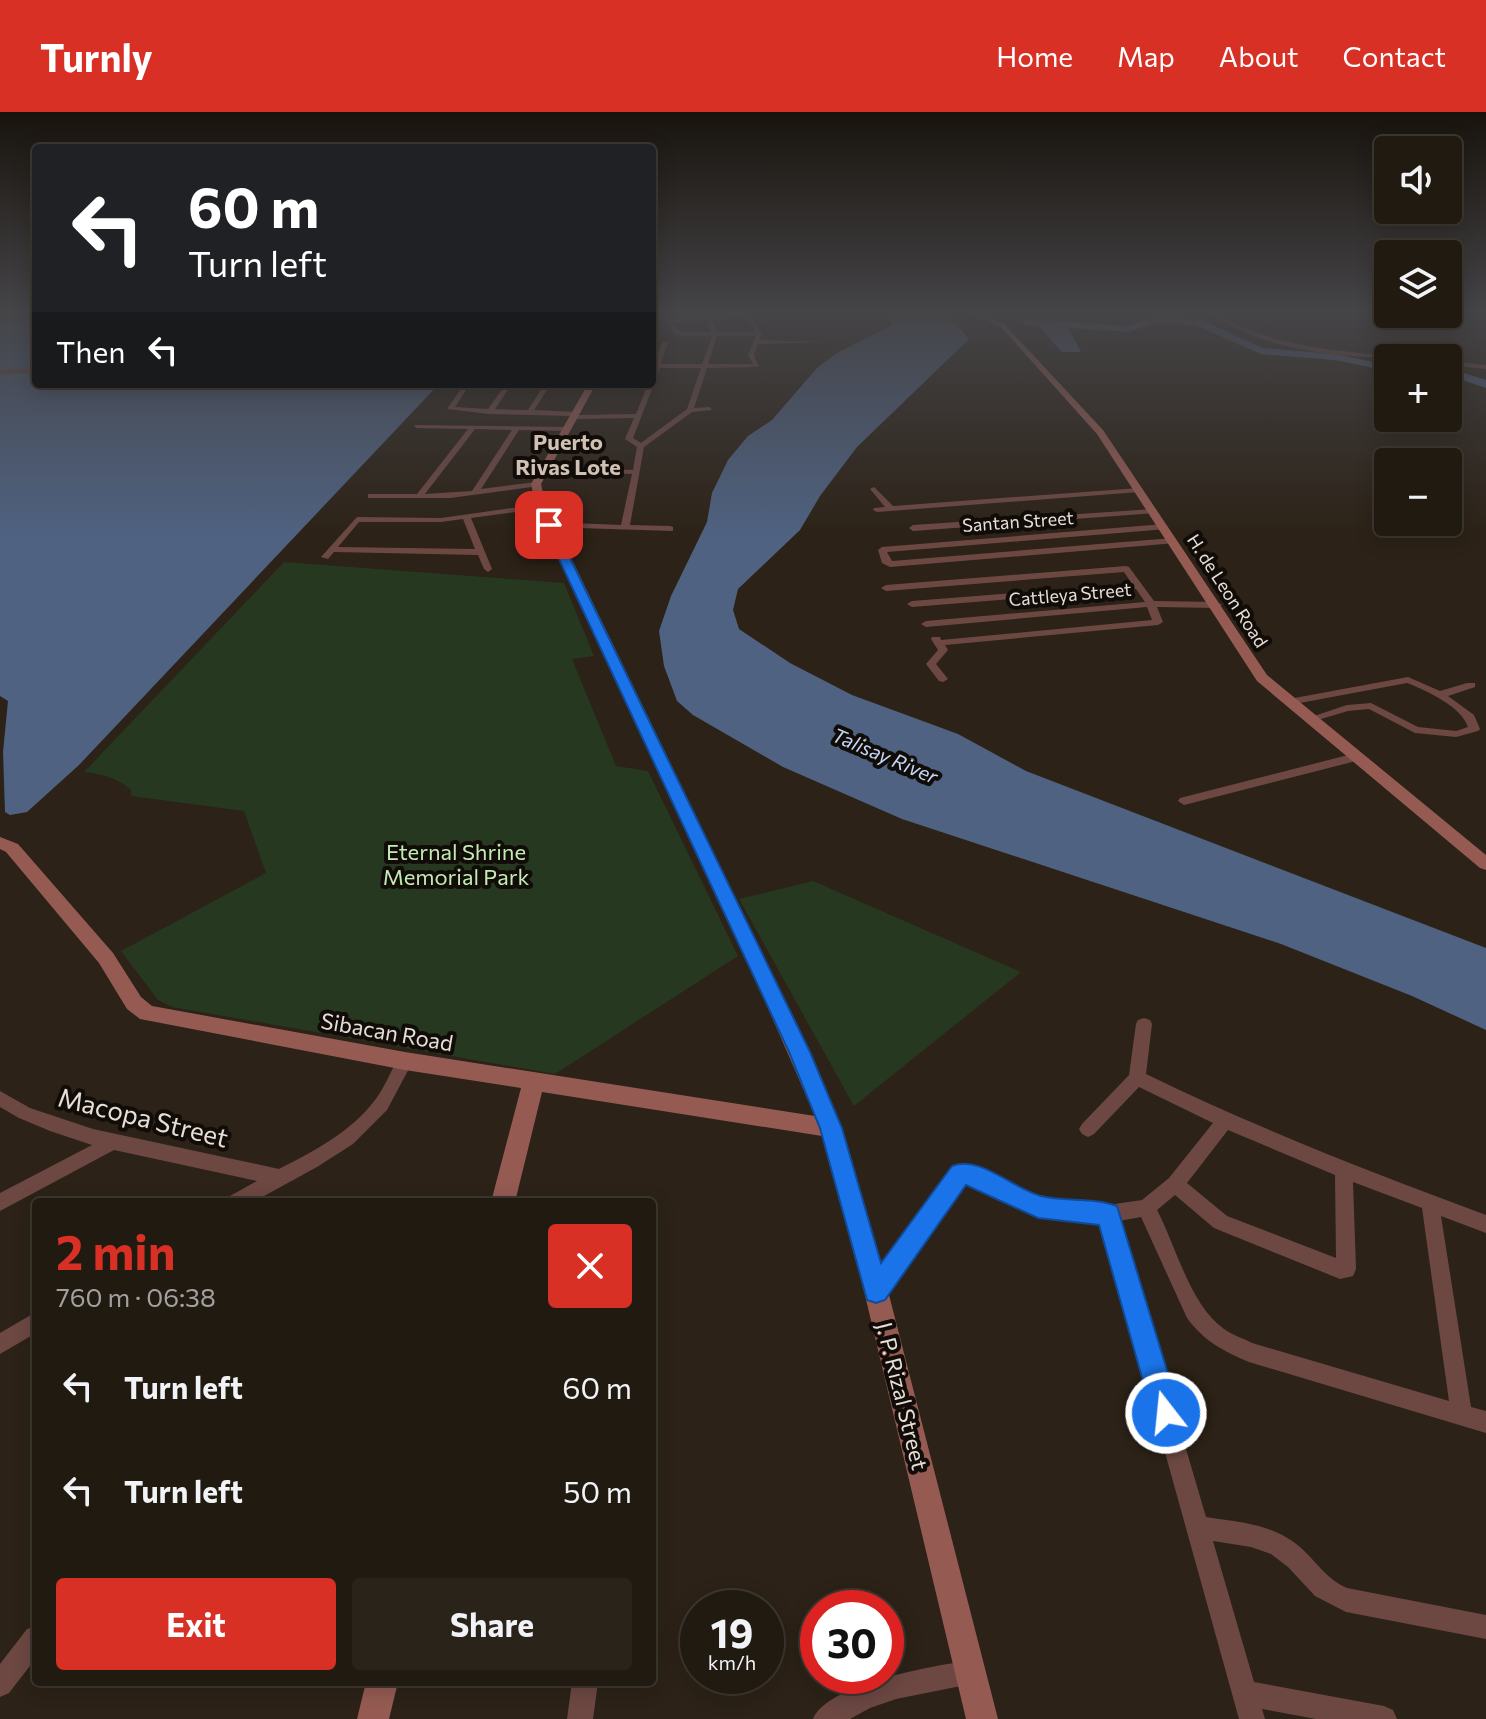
<!DOCTYPE html>
<html lang="en">
<head>
<meta charset="utf-8">
<style>
  body { margin:0; font-family:Commissioner,sans-serif; background:#29231a; color:#f1f3f6; height:100vh; display:flex; flex-direction:column; font-size:30px; white-space:nowrap }
  * { box-sizing:border-box; margin:0 }
  p { font-size:26px; color:#a2a19f }
  .icon { flex:none; width:44px; height:44px; fill:none; stroke:currentColor; stroke-width:2; stroke-linecap:round; stroke-linejoin:round }
  .map { position:relative; flex:1; overflow:hidden }
  .sheet { position:absolute; left:32px; top:1086px; width:624px; height:488px; display:flex; flex-direction:column; background:#211a11; border-radius:8px; box-shadow:0 4px 20px #0003,0 0 0 2px #3e3831 }
  .sheet>* { flex:none }
  .banner { position:absolute; left:32px; top:32px; width:624px; height:244px; border-radius:8px; box-shadow:0 4px 20px #0003,0 0 0 2px #3e3831; background:#202124; color:#fff; overflow:hidden }
  .buttons { position:absolute; left:1374px; top:24px; display:grid; gap:16px }
  .buttons a { display:grid; place-items:center; width:88px; height:88px; border-radius:8px; background:#211a11; box-shadow:0 4px 20px #0003,0 0 0 2px #3e3831; font-size:40px }
  .speed { position:absolute; left:680px; top:1478px; display:flex; gap:16px; font-size:40px; font-weight:700; text-align:center }
  .speed>* { display:grid; place-content:center; width:104px; height:104px; border-radius:50%; background:#211a11; box-shadow:0 4px 20px #0003,0 0 0 2px #3e3831; line-height:1 }
  .speed small { font-size:20px; font-weight:400 }
  .speed .limit { border:12px solid #d22; background:#fff; color:#111 }
  .pin { position:absolute; display:grid; place-items:center; width:68px; height:68px; color:#fff; margin:-34px; border-radius:16px; box-shadow:0 4px 12px #0006 }
  .me { position:absolute; width:88px; margin:-44px; rotate:344deg; stroke-linejoin:round; filter:drop-shadow(0 0 6px #0008) }
  .turn { display:flex; align-items:center; gap:28px; height:168px; padding:0 24px; font-size:36px }
  .turn .icon { width:104px; height:104px; stroke-width:2.5 }
  .turn b { display:block; font-size:56px; line-height:68px }
  .then { display:flex; align-items:center; height:76px; padding:0 24px; background:#0003; gap:16px; font-size:30px }
  .round { display:grid; place-items:center; flex:none; width:84px; height:84px; border-radius:8px; background:#29231a }
  .headline { display:flex; align-items:center; justify-content:space-between; height:136px; padding:0 24px }
  h1 { font-size:48px; font-weight:700; line-height:60px; color:#d93025 }
  .button { display:flex; gap:16px; margin-top:auto; padding:16px 24px }
  .button a { flex:1; height:92px; border-radius:8px; background:#d93025; color:#fff; font-size:32px; font-weight:700; line-height:92px; text-align:center }
  .button a+a { background:#29231a; color:#f1f3f6 }
  ul { padding:0; list-style:none }
  li { display:flex; align-items:center; gap:24px; height:104px; padding:0 24px }
  li div { flex:1 }
  li b { display:block; font-size:30px }
  li em { font-style:normal }
  header { display:flex; align-items:center; gap:48px; box-sizing:border-box; height:112px; padding:0 40px; background:#d93025; color:#fff }
  header strong { font-size:38px }
  nav { display:flex; gap:44px; margin-inline-start:auto; font-size:28px }
  .map>svg:first-child { display:block }
</style>
</head>
<body>
<header>
<strong>Turnly</strong>
<nav><a>Home</a><a>Map</a><a>About</a><a>Contact</a></nav>
</header>
<div class="map">
<svg width="1486" height="1607" viewBox="0 0 1486 1607">
  <rect width="100%" height="100%" fill="#2c2217"/>
  <g fill="#273820">
    <path d="M284,450L564,471L594,544L572,547L616,654L648,659L738,844L555,962L172,895L158,888L121,839L266,761L244,699L131,684V678C117,666 103,662 84,660Z"/>
    <polygon points="813,769 1021,860 854,994 739,787"/>
  </g>
  <g fill="#4f6281">
    <polygon points="0,199 36,199 36,257 0,259"/>
    <path d="M885,199C926,199 942,192 969,227L857,335L820,384L800,418L738,477L733,498L739,517L790,551L852,583L958,622L1026,659L1486,836V918L1412,884L1281,832L902,707L783,655L693,603L677,589L664,554L659,519L671,484L707,410L712,381L728,348L748,324L772,308L817,256L837,241L892,213Z"/>
    <polygon points="1039,214 1068,215 1081,240 1062,240"/>
    <polygon points="36,260 36,272 439,272 79,653 27,700 10,703 5,700 3,640 8,589 0,584 0,262"/>
  </g>
  <g fill="none" stroke-linecap="round" stroke-linejoin="round">
    <g fill="#4f6281" fill-rule="evenodd">
      <polygon points="1154,205 1201,208 1263,236 1335,242 1388,253 1388,259 1335,248 1261,242 1195,213 1155,211 1129,220 1027,213 1022,210 1027,207 1128,214"/>
      <polygon points="1448,256 1486,268 1486,276 1448,263"/>
    </g>
    <g fill="#6d4843" fill-rule="evenodd">
      <path d="M680,199L666,202L670,208L749,199L762,222L759,228L823,230L758,232L754,243L759,255L707,256L694,296L710,295L712,298L692,300L644,335L630,413L670,414L673,415V419L546,415L545,413L549,410L621,413L632,362L546,359L542,357L546,355L633,358L637,335L625,327L634,306L575,307L572,304L489,302L447,297L463,274L468,275L455,295L488,297L506,272H512L495,297L528,298L545,272H551L534,298L576,300L579,303L636,302L648,272L652,270L654,272L633,326L641,331L687,297L701,256H660L657,264H653L654,256H652V252H655L662,230H668L661,252H702L712,224L676,223L661,203L652,204V200ZM746,204L755,220H717L711,207ZM706,208L711,220H680L673,211ZM717,224H756L748,243L753,252H708Z"/>
      <path d="M1206,199H1212L1232,211L1278,228L1325,237L1403,246C1338,246 1261,238 1206,199Z"/>
      <polygon points="1448,249 1486,253 1486,257 1448,253"/>
      <polygon points="36,256 36,260 0,262 0,258"/>
      <path d="M414,313L568,315L571,317L568,319L519,318L481,377L536,370L540,372L539,374L450,386H368V382H417L468,317L416,316ZM475,317L512,318L472,379L425,382Z"/>
      <polygon points="874,375 893,394 1139,376 1143,378 1139,380 877,400 873,398 874,396 885,395 870,377"/>
      <path d="M541,392H544V396L471,406L492,457L488,460L484,457L478,443L334,440L328,447L321,445L357,405L441,406ZM463,407L475,437L338,435L359,410H441Z"/>
      <polygon points="1153,397 1156,397 1156,401 913,419 909,416 913,413"/>
      <polygon points="1164,412 1167,413 1167,417 887,440 892,449 1173,426 1176,427 1176,431 890,455 882,451 878,438 882,435"/>
      <polygon points="1126,454 1129,455 1154,489 1217,490 1222,493 1217,496 1157,495 1163,510 1158,513 945,533 948,538 936,552 948,567 943,570 939,569 926,552 938,538 931,527 932,525 940,525 941,528 1152,508 1147,495 926,515 921,512 926,509 1145,490 1136,477 912,495 907,492 912,489 1132,472 1124,460 886,479 881,476 886,473"/>
      <path d="M1408,565L1440,579L1467,571H1475V575L1448,584L1474,603L1480,617L1478,619L1456,625L1415,621L1369,597L1348,599L1311,610L1305,607L1347,593L1371,591L1418,615L1456,619L1468,615C1461,594 1427,579 1407,571L1289,593L1284,590L1289,587Z"/>
      <polygon points="1356,641 1362,645 1360,648 1184,693 1178,689 1180,686"/>
      <path d="M1144,906L1150,908L1152,912L1146,962C1257,1016 1370,1060 1486,1103V1121L1441,1104L1471,1295L1486,1299V1321L1249,1250C1223,1239 1204,1229 1187,1206L1141,1105L1119,1109L1206,1405C1238,1410 1274,1412 1300,1435C1316,1449 1326,1467 1347,1476L1486,1503V1527L1346,1500L1315,1484L1288,1455L1271,1442L1251,1435L1213,1429L1254,1570L1384,1594L1393,1598L1397,1607H1316L1262,1597L1265,1607H1239L1101,1110L1038,1104L965,1069L883,1186L876,1189L869,1186L866,1179L954,1056L967,1053L1039,1086L1108,1093L1142,1088L1169,1066L1213,1011L1139,975L1094,1022L1088,1025L1082,1022L1079,1017L1082,1012L1129,963L1136,912L1138,908ZM1228,1018L1335,1063L1336,1146L1227,1104L1187,1071ZM1353,1070L1422,1096L1449,1289L1252,1231C1243,1226 1232,1223 1224,1217C1190,1193 1176,1134 1157,1098L1175,1083L1214,1116L1340,1167L1353,1164L1356,1157Z"/>
      <path d="M405,942L411,944L413,949L387,998L353,1032L317,1055L253,1090H227L230,1084L257,1069L114,1038L0,1099V1081L92,1033L50,1019L19,1006L0,995V979L30,996L93,1017L279,1057C314,1039 351,1020 375,988C385,975 391,959 399,944Z"/>
      <polygon points="36,1200 36,1221 0,1242 0,1221"/>
      <polygon points="36,1514 36,1546 9,1581 0,1585 0,1552 27,1517"/>
      <path d="M971,1548L980,1551L983,1560L980,1569L971,1572L896,1587L870,1596L850,1607H813C828,1571 935,1554 971,1548Z"/>
      <polygon points="572,1570 598,1570 593,1607 567,1607"/>
    </g>
    <g fill="#955b53" fill-rule="evenodd">
      <polygon points="967,199 976,199 1005,213 1103,318 1267,563 1486,743 1486,758 1480,756 1257,569 1097,322 1001,215"/>
      <polygon points="588,272 596,272 541,372 546,394 762,841 842,1016 888,1179 998,1607 966,1607 864,1179 822,1024 542,980 515,1090 491,1090 521,976 405,958 140,907 127,897 99,851 6,740 0,737 0,725 18,732 113,841 141,885 152,894 405,940 815,1004 744,841 536,394 531,372"/>
      <polygon points="366,1570 398,1570 389,1607 357,1607"/>
    </g>
  </g>
  <linearGradient id="sky" x2="0" y2="1"><stop stop-color="#18130d"/><stop offset="0.47" stop-color="#454447"/><stop offset="1" stop-color="#454447" stop-opacity="0"/></linearGradient>
  <rect width="1486" height="424" fill="url(#sky)"/>
  <path fill="#1a73e8" stroke="#114b97" stroke-width="2" d="M545,411L554,413L810,940L842,1016L881,1151L952,1054C981,1043 1013,1077 1041,1084C1065,1090 1093,1085 1117,1094L1180,1301L1176,1311L1166,1315L1156,1311L1152,1301L1099,1113L1038,1106L966,1073L885,1188L876,1191L867,1188L820,1016L789,940L543,413Z"/>
  <g text-anchor="middle" stroke-width="8" stroke-linejoin="round" paint-order="stroke">
    <g font-size="18" fill="#e6dfd8" stroke="#110c08">
      <text transform="translate(1018 410) rotate(-4)" y="6">Santan Street</text>
      <text transform="translate(1227 479) rotate(57)" y="6">H. de Leon Road</text>
      <text transform="translate(1070 483) rotate(-5)" y="6">Cattleya Street</text>
    </g>
    <g font-size="20" font-style="italic" fill="#c2d7f8" stroke="#110c08">
      <text transform="translate(885 644) rotate(23)" y="7">Talisay River</text>
    </g>
    <g font-size="22" font-weight="bold" fill="#cfc1b4" stroke="#110c08">
      <text x="568" y="338">Puerto<tspan x="568" dy="25">Rivas Lote</tspan></text>
    </g>
    <g font-size="22" fill="#c3ebb4" stroke="#110c08">
      <text x="456" y="748">Eternal Shrine<tspan x="456" dy="25">Memorial Park</tspan></text>
    </g>
    <g font-size="22" fill="#e6dfd8" stroke="#110c08">
      <text transform="translate(387 920) rotate(10)" y="8">Sibacan Road</text>
      <text transform="translate(902 1284) rotate(76)" y="8">J. P. Rizal Street</text>
    </g>
    <g font-size="26" fill="#e6dfd8" stroke="#110c08">
      <text transform="translate(143 1006) rotate(14)" y="9">Macopa Street</text>
    </g>
  </g>
</svg>
<div class="buttons">
<a><svg class="icon" aria-label="sound" viewBox="0 0 24 24"><path d="M4 9h4l5-4v14l-5-4H4zM17 9q2 3 0 6"/></svg></a>
<a><svg class="icon" aria-label="layers" viewBox="0 0 24 24"><path d="M12 4l9 5-9 5-9-5zM3 14l9 5 9-5"/></svg></a>
<a>+</a>
<a>−</a>
</div>
<div class="speed"><div>19<small>km/h</small></div><div class="limit">30</div></div>
<div class="pin" style="left:549px;top:413px;background:#d93025"><svg class="icon" aria-label="arrive" viewBox="0 0 24 24"><path d="M6 21V4h12l-3 4 3 4H6"/></svg></div>
<svg class="me" style="left:1166px;top:1301px" viewBox="-20 -20 40 40"><circle r="17" fill="#1a73e8" stroke="#fff" stroke-width="3"/><path d="M0-11L8 9 0 5-8 9z" fill="#fff"/></svg>
<div class="banner">
<div class="turn"><svg class="icon" aria-label="left" viewBox="0 0 24 24"><path d="M17 20v-9H6M10 6l-5 5 5 5"/></svg><div><b>60 m</b>Turn left</div></div>
<div class="then">Then<svg class="icon" aria-label="left" viewBox="0 0 24 24"><path d="M17 20v-9H6M10 6l-5 5 5 5"/></svg></div>
</div>
<section class="sheet">
<div class="headline"><div><h1>2 min</h1><p>760 m · 06:38</p></div><a class="round" style="background:#d93025;color:#fff"><svg class="icon" aria-label="close" viewBox="0 0 24 24"><path d="M6 6l12 12M18 6L6 18"/></svg></a></div>
<ul>
<li><svg class="icon" aria-label="left" viewBox="0 0 24 24"><path d="M17 20v-9H6M10 6l-5 5 5 5"/></svg><div><b>Turn left</b></div><em>60 m</em></li>
<li><svg class="icon" aria-label="left" viewBox="0 0 24 24"><path d="M17 20v-9H6M10 6l-5 5 5 5"/></svg><div><b>Turn left</b></div><em>50 m</em></li>
</ul>
<div class="button"><a>Exit</a><a>Share</a></div>
</section>
</div>
</body>
</html>
